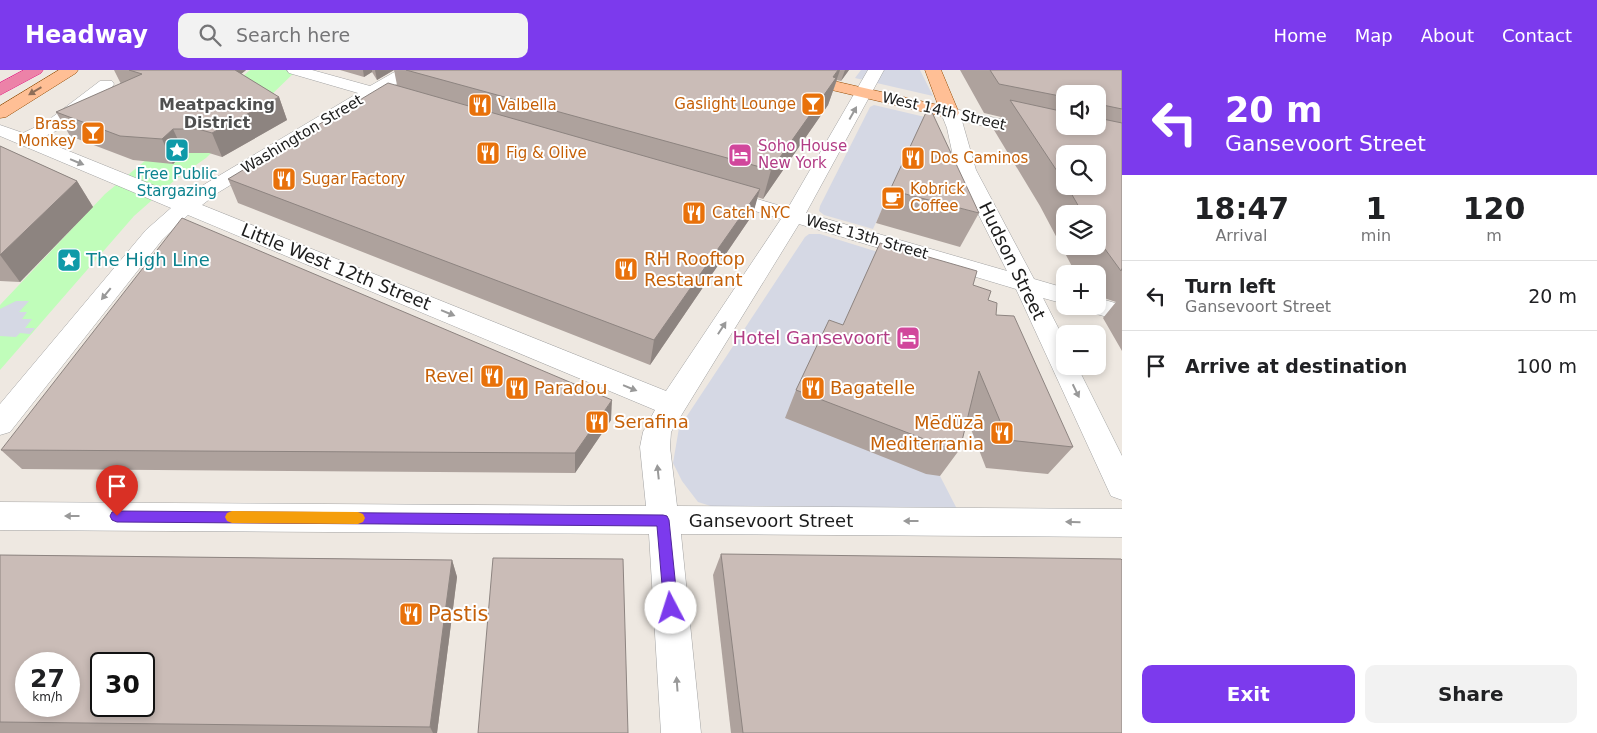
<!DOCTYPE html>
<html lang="en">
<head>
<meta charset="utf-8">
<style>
  body { margin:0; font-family:"DejaVu Sans",sans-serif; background:#f2f2f2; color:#202124; height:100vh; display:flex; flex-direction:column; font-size:19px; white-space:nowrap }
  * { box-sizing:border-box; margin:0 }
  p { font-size:16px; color:#757577 }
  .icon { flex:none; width:28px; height:28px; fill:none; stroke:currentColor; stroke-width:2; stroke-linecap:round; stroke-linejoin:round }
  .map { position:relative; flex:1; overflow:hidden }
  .panel { display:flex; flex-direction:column; background:#fff; width:475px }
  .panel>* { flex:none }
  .banner { background:#7c3aed; color:#fff; overflow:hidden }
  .tools { position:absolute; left:1056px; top:15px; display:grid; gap:10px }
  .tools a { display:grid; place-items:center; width:50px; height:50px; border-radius:10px; background:#fff; box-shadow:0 2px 8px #0003; font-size:25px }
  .speed { position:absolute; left:15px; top:582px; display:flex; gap:10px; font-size:25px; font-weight:700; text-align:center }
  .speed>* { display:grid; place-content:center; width:65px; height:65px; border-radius:50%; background:#fff; box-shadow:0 2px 8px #0003; line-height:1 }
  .speed small { font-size:12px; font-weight:400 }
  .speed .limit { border:2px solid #111; border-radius:8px; background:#fff; color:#111 }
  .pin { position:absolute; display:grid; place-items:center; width:42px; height:42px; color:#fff; margin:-51px -21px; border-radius:50% 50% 50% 0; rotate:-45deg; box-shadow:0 0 5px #0007 }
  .pin .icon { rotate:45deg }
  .me { position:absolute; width:55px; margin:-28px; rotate:355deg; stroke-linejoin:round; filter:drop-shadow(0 0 4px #0008) }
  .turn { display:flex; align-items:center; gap:18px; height:105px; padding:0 20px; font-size:22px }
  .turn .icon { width:65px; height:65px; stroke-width:2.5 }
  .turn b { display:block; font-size:35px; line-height:42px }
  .eta { display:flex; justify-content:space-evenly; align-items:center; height:85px; text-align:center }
  .eta b { font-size:30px; font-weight:600; line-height:35px }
  .button { display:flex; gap:10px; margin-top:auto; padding:10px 20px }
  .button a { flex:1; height:58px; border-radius:10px; background:#7c3aed; color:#fff; font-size:20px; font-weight:600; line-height:58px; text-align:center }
  .button a+a { background:#f2f2f2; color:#202124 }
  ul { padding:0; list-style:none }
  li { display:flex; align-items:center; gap:15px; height:70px; padding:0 20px; border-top:1px solid #e0e0e0 }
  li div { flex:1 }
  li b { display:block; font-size:19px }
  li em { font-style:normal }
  header { display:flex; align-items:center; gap:30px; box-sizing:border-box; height:70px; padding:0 25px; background:#7c3aed; color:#fff }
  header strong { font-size:24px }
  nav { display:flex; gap:28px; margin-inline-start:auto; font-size:18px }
  .search { width:350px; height:45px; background:#f2f2f2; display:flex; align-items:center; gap:12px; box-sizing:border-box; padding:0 18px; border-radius:10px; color:#757577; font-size:19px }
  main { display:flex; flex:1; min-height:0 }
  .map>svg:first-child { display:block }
</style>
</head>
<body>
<header>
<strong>Headway</strong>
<div class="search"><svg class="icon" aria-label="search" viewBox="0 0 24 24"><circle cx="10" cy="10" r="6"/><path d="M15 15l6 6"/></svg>Search here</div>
<nav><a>Home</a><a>Map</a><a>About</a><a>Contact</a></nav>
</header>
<main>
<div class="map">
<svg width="1122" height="663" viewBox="0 0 1122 663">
  <rect width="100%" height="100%" fill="#eee8e1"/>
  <polygon fill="#c0fdba" points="250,0 297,0 206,88 176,109 134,146 0,300 0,235 105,124 181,61"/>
  <g fill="#d5d8e4">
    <polygon points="861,0 920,0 933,26 855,8"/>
    <polygon points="874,35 925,47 873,159 824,145 819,141 820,136 870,37"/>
    <polygon points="809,164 820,164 878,182 940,406 957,439 720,439 698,432 682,411 673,393 679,358 805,167"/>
    <polygon points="16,231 29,231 19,242 27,242 22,249 32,249 25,258 35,258 30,264 20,263 16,267 0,266 0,239"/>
  </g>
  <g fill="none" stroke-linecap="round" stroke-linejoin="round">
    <g stroke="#a3a3a3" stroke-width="1">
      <g id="minor">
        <polygon points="287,0 312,0 370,16 398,0 417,0 386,21 415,29 417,33 415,37 409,38 374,28 219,122 202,135 666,321 781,149 712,128 709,124 712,120 719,118 788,138 868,0 884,0 806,143 1007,201 956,100 947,58 941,43 944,39 950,38 1041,58 1044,62 1041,66 1035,67 962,51 976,100 1034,209 1065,218 1065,234 1043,228 1065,271 1065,296 1077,296 1122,386 1122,430 1111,426 1016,219 799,154 671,362 670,377 677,436 1122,439 1122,467 681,464 701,663 661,663 649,464 0,460 0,432 646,436 640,377 643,362 655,340 188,145 162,170 10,362 0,365 0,334 146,160 171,138 0,66 0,55 23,63 46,52 100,11 112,11 114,14 112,17 58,60 39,69 185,128 205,114 358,23 289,3"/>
        <polygon points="1098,228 1122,235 1122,251 1089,242 1086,236 1098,236"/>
      </g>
    </g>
    <g stroke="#944a00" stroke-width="1">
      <g id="major">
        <polygon points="59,0 78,0 76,3 6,47 0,48 0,36"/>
        <polygon points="758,0 786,0 938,35 925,0 941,0 959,43 956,47 950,48 760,3"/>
      </g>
    </g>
    <g stroke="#e21880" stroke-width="1">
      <polygon id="highway" points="24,0 43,0 41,3 0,25 0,13"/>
    </g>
    <use href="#minor" fill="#fff" fill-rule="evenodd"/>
    <use href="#major" fill="#ffbf95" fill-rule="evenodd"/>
    <use href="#highway" fill="#ec82a8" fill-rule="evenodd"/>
  </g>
  <g fill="#aea29d" fill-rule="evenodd">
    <polygon points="114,0 246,0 241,4 279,27 287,50 222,87 209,83 184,83 173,94 133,90 70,66 56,42 121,14"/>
    <polygon points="340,0 849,0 841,11 837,10 828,35 763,129 757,127 753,144 650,295 238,133 228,109 397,15 394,0 377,10 372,2 364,7"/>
    <path d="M960,0H1122V281L1103,248L1116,232L1101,227L1098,231V204H1076L1040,136L994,60L1001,47L984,43ZM1065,24H1098V56H1065ZM1065,84L1098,116H1065ZM1065,144H1098V176H1065Z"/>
    <polygon points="0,76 77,111 93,137 20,212 0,211"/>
    <polygon points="890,120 979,143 960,177 876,153"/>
    <polygon points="973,215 988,230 996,245 1073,377 1048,404 986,398 967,349 960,379 940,406 926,404 785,348 796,320 843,255"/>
    <polygon points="611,350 575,403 22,399 1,380"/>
    <polygon points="721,484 1122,663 731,663 713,505"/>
    <polygon points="0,485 452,490 457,507 437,663 0,663"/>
  </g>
  <g fill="#8d8480">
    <polygon points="224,0 246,0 229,14"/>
    <polygon points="363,0 372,0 372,2 364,7"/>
    <polygon points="375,0 394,0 377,10"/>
    <polygon points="838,0 840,0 828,35 763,129 771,100"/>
    <polygon points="845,0 849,0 841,11"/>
    <polygon points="279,27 287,50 222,87 212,63"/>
    <polygon points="173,59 184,83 173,94 162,69"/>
    <polygon points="77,111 93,137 20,212 0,185"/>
    <polygon points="760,119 753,144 650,295 654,270"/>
    <polygon points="612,330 611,350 575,403 575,383"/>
    <polygon points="452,490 457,507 437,663 433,663 430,657"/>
  </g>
  <g fill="#cabcb7" stroke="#8d8480" fill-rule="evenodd">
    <polygon points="129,0 235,0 279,27 212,63 198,59 173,59 162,69 120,66 56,42 142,4"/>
    <polygon points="406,0 838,0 833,7 836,8 771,100"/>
    <polygon points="990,0 1122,0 1122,39 1098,34 1098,24 1065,24 1065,27 999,14"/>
    <polygon points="388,13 760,119 654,270 228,109"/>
    <polygon points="1010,30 1065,42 1065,56 1098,56 1098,48 1122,53 1122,198 1121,201 1105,179 1098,167 1098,144 1083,144 1067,116 1098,116 1098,84 1065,84 1065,113"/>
    <polygon points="929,36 979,143 890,120"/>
    <polygon points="0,76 77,111 0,185"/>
    <polygon points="182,148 612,330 575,383 1,380"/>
    <polygon points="880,173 977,201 973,215 991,221 988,230 997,233 996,245 1014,246 1073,377 1008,370 979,301 960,379 945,377 796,320 829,250 843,255"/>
    <polygon points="721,484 1121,489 1122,490 1122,663 743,663"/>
    <path d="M0,485L452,490L430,657L0,652ZM26,594H69V636H26ZM101,594H144V636H101Z"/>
    <polygon points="493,488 623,489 628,663 478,663"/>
  </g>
  <defs><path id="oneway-solid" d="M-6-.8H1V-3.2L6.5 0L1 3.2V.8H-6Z" transform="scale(1.25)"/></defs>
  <use fill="#8e6e58" href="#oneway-solid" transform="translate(35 21) rotate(149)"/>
  <g fill="#999">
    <use href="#oneway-solid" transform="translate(853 43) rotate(-61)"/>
    <use href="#oneway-solid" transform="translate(77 92) rotate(22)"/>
    <use href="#oneway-solid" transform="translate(106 224) rotate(129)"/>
    <use href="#oneway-solid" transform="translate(448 243) rotate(22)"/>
    <use href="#oneway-solid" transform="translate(722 258) rotate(-57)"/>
    <use href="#oneway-solid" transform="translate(630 318) rotate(22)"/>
    <use href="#oneway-solid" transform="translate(1076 321) rotate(64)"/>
    <use href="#oneway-solid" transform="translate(658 402) rotate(-96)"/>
    <use href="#oneway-solid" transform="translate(72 446) rotate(-180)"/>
    <use href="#oneway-solid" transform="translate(911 451) rotate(-180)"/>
    <use href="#oneway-solid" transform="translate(1073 452) rotate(-179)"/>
    <use href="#oneway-solid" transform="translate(677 614) rotate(-94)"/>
  </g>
  <polygon fill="#7c3aed" stroke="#51269a" points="117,441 663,445 667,446 669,450 678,538 676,543 671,545 666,543 664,538 657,456 117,452 112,450 110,446 112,442"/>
  <polygon fill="#f59e0b" points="232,441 358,442 363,444 365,448 363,452 358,454 232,453 227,451 225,447 227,443"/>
  <defs>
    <g id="bar-square" transform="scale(1.25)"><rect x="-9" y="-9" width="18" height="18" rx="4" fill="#e8710a" stroke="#fff"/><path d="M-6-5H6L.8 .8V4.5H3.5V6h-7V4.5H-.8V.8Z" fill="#fff"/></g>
    <g id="restaurant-square" transform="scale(1.25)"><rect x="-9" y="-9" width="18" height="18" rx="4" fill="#e8710a" stroke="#fff"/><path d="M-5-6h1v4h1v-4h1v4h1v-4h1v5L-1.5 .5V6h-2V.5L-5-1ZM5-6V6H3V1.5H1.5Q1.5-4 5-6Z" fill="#fff"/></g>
    <g id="sight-square" transform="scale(1.25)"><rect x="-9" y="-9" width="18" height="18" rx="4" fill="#0f9aa8" stroke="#fff"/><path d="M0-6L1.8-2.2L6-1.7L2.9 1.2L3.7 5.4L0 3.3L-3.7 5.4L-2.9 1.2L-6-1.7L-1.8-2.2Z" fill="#fff"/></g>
    <g id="hotel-square" transform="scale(1.25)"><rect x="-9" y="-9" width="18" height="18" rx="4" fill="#d1479c" stroke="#fff"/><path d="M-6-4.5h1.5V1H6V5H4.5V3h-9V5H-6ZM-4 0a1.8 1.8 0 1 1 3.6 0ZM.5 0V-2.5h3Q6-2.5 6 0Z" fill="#fff"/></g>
    <g id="cafe-square" transform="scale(1.25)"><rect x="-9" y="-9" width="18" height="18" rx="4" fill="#e8710a" stroke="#fff"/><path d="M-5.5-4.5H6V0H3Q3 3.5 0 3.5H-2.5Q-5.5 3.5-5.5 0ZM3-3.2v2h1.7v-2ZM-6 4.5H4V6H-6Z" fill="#fff"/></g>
  </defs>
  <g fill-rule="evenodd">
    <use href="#bar-square" x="813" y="34"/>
    <use href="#restaurant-square" x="480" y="35"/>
    <use href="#bar-square" x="93" y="63"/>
    <use href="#sight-square" x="177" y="80"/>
    <use href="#restaurant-square" x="488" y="83"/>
    <use href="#hotel-square" x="740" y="85"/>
    <use href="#restaurant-square" x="913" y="88"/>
    <use href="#restaurant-square" x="284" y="109"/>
    <use href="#cafe-square" x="893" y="128"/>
    <use href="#restaurant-square" x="694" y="143"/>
    <use href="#sight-square" x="69" y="190"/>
    <use href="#restaurant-square" x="626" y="199"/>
    <use href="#hotel-square" x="908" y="268"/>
    <use href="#restaurant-square" x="492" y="306"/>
    <use href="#restaurant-square" x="517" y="318"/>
    <use href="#restaurant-square" x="813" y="318"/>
    <use href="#restaurant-square" x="597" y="352"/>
    <use href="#restaurant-square" x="1002" y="363"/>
    <use href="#restaurant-square" x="411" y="544"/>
  </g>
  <g text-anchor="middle" stroke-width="4" stroke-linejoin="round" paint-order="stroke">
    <g font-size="15" fill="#c56008" stroke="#fff" text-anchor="start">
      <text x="796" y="39" text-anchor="end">Gaslight Lounge</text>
      <text x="498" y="40">Valbella</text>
      <text x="76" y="59" text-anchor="end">Brass<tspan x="76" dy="17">Monkey</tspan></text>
      <text x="506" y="88">Fig &amp; Olive</text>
      <text x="930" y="93">Dos Caminos</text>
      <text x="302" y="114">Sugar Factory</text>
      <text x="910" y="124">Kobrick<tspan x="910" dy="17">Coffee</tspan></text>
      <text x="712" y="148">Catch NYC</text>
    </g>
    <g font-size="15" fill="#1c1c1c" stroke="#fff">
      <text transform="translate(944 41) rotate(13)" y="5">West 14th Street</text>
      <text transform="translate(302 64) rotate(-31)" y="5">Washington Street</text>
      <text transform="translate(867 167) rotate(16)" y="5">West 13th Street</text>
    </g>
    <g font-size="15" fill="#b23c85" stroke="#fff" text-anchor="start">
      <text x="758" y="81">Soho House<tspan x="758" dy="17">New York</tspan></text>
    </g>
    <g font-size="15" fill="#0d838f" stroke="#fff">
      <text x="177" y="109">Free Public<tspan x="177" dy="17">Stargazing</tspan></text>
    </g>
    <g font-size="16" font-weight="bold" fill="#4f4f4f" stroke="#fff">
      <text x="217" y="40">Meatpacking<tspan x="217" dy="18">District</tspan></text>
    </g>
    <g font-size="18" fill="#c56008" stroke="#fff" text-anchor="start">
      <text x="644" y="195">RH Rooftop<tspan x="644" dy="21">Restaurant</tspan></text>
      <text x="474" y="312" text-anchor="end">Revel</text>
      <text x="534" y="324">Paradou</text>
      <text x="830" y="324">Bagatelle</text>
      <text x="614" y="358">Serafina</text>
      <text x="984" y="359" text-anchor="end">Mēdüzā<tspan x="984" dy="21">Mediterrania</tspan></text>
    </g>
    <g font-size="18" fill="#0d838f" stroke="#fff" text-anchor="start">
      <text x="86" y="196">The High Line</text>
    </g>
    <g font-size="18" fill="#1c1c1c" stroke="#fff">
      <text transform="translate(1012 191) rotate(64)" y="6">Hudson Street</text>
      <text transform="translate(336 197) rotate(22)" y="6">Little West 12th Street</text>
      <text x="771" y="457">Gansevoort Street</text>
    </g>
    <g font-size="18" fill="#b23c85" stroke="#fff" text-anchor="end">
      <text x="890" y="274">Hotel Gansevoort</text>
    </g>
    <g font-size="21" fill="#c56008" stroke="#fff" text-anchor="start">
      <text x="428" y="551">Pastis</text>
    </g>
  </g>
</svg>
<div class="tools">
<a><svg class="icon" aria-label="sound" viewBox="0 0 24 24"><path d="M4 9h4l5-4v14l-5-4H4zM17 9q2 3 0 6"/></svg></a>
<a><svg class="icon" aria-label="search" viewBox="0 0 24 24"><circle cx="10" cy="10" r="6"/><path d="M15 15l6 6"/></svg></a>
<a><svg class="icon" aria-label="layers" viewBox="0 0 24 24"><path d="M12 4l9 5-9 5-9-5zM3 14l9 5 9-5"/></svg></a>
<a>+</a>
<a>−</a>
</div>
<div class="speed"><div>27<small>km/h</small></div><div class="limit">30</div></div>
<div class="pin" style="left:117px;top:446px;background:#d93025"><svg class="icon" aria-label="arrive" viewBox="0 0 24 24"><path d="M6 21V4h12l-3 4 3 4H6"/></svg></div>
<svg class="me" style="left:671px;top:538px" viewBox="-20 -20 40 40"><circle r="19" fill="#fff"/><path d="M0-13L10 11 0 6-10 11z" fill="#7c3aed"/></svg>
</div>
<section class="panel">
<div class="banner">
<div class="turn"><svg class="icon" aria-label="left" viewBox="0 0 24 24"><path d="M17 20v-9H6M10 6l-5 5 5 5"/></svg><div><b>20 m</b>Gansevoort Street</div></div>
</div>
<div class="eta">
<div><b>18:47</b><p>Arrival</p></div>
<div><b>1</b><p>min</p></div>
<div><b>120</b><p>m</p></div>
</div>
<ul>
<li><svg class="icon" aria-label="left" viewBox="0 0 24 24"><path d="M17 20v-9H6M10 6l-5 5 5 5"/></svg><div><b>Turn left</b><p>Gansevoort Street</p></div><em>20 m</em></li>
<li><svg class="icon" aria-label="arrive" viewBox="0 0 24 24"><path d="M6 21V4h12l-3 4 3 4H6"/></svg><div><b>Arrive at destination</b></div><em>100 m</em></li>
</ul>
<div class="button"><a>Exit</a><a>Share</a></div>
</section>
</main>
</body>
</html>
